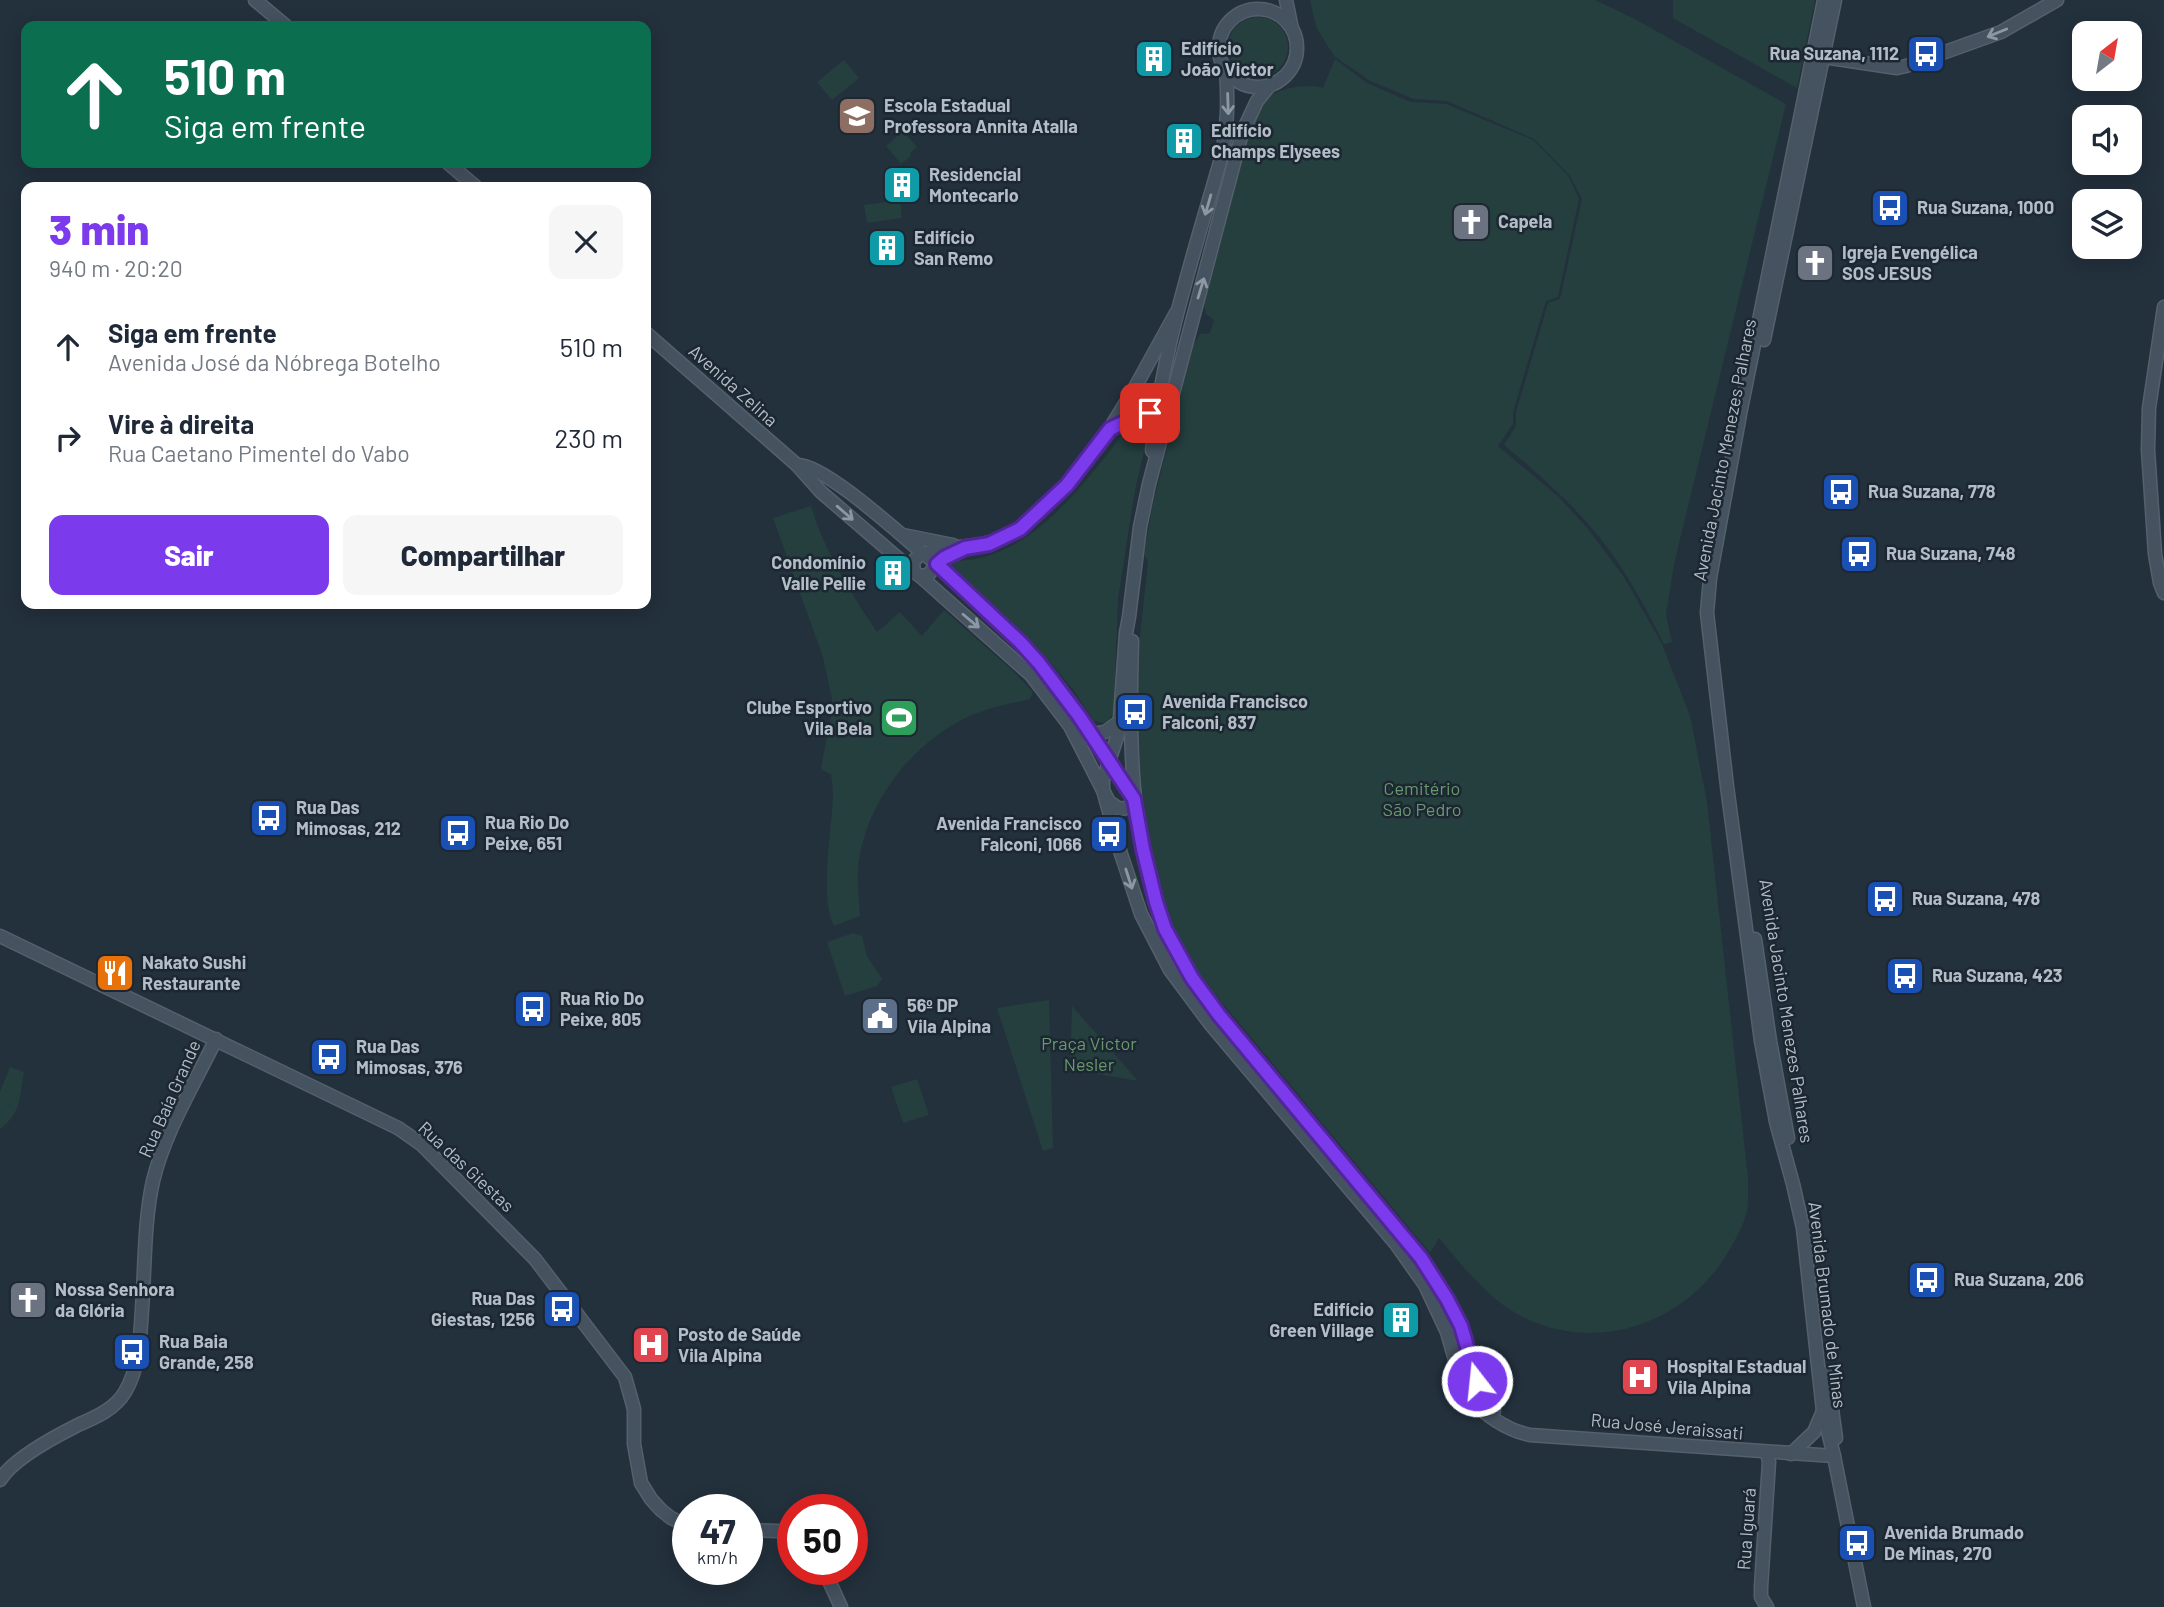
<!DOCTYPE html>
<html lang="pt">
<head>
<meta charset="utf-8">
<style>
  body { margin:0; font-family:Barlow,sans-serif; background:#f6f6f7; color:#1f2937; height:100vh; display:flex; flex-direction:column; font-size:26px; white-space:nowrap }
  * { box-sizing:border-box; margin:0 }
  p { font-size:23px; color:#747a83 }
  .icon { flex:none; width:38px; height:38px; fill:none; stroke:currentColor; stroke-width:2; stroke-linecap:round; stroke-linejoin:round }
  .map { position:relative; flex:1; overflow:hidden }
  .side { position:absolute; left:21px; top:182px; width:630px; height:427px; display:flex; flex-direction:column; background:#fff; border-radius:14px; box-shadow:0 4px 18px #0003 }
  .side>* { flex:none }
  .top-card { position:absolute; left:21px; top:21px; width:630px; height:147px; border-radius:14px; box-shadow:0 4px 18px #0003; background:#0b6e4f; color:#fff; overflow:hidden }
  .needle { width:46px; rotate:31deg }
  .tools { position:absolute; left:2072px; top:21px; display:grid; gap:14px }
  .tools a { display:grid; place-items:center; width:70px; height:70px; border-radius:14px; background:#fff; box-shadow:0 4px 18px #0003; font-size:35px }
  .speed { position:absolute; left:672px; top:1494px; display:flex; gap:14px; font-size:35px; font-weight:700; text-align:center }
  .speed>* { display:grid; place-content:center; width:91px; height:91px; border-radius:50%; background:#fff; box-shadow:0 4px 18px #0003; line-height:1 }
  .speed small { font-size:18px; font-weight:400 }
  .speed .limit { border:10px solid #d22; background:#fff; color:#111 }
  .pin { position:absolute; display:grid; place-items:center; width:60px; height:60px; color:#fff; margin:-30px; border-radius:14px; box-shadow:0 4px 10px #0006 }
  .me { position:absolute; width:77px; margin:-38px; rotate:344deg; stroke-linejoin:round; filter:drop-shadow(0 0 5px #0008) }
  .turn { display:flex; align-items:center; gap:24px; height:147px; padding:0 28px; font-size:32px }
  .turn .icon { width:91px; height:91px; stroke-width:2.5 }
  .turn b { display:block; font-size:49px; line-height:60px }
  .round { display:grid; place-items:center; flex:none; width:74px; height:74px; border-radius:14px; background:#f6f6f7 }
  .summary { display:flex; align-items:center; justify-content:space-between; height:119px; padding:0 28px }
  h1 { font-size:42px; font-weight:800; line-height:52px; color:#7c3aed }
  .action { display:flex; gap:14px; margin-top:auto; padding:14px 28px }
  .action a { flex:1; height:80px; border-radius:14px; background:#7c3aed; color:#fff; font-size:28px; font-weight:800; line-height:80px; text-align:center }
  .action a+a { background:#f6f6f7; color:#1f2937 }
  ul { padding:0; list-style:none }
  li { display:flex; align-items:center; gap:21px; height:91px; padding:0 28px }
  li div { flex:1 }
  li b { display:block; font-size:26px }
  li em { font-style:normal }
  .map>svg:first-child { display:block }
</style>
</head>
<body>
<div class="map">
<svg width="2164" height="1607" viewBox="0 0 2164 1607">
  <rect width="100%" height="100%" fill="#23313d"/>
  <g fill="#253e3e">
    <path d="M1310,0H1595L1635,19L1786,104L1674,564L1666,615L1672,642L1664,644C1643,603 1621,561 1590,526C1564,496 1534,470 1504,445L1516,426V412L1548,303L1560,299L1582,199L1570,176L1534,139L1447,101L1414,99L1370,81L1334,56L1316,27Z"/>
    <polygon points="1673,0 1815,0 1797,88 1673,18"/>
    <circle cx="1258" cy="47" r="30"/>
    <path d="M1335,59L1367,83L1411,102L1446,104L1533,140L1550,157L1569,177L1579,199L1558,297L1546,301L1513,412V424L1498,446L1559,497L1588,529L1624,577L1662,644L1690,716L1707,802L1748,1178C1748,1190 1749,1204 1746,1215C1742,1229 1734,1242 1727,1254C1684,1325 1594,1355 1519,1315C1486,1297 1463,1266 1439,1238L1430,1253L1199,975C1133,870 1136,758 1137,638L1140,637L1148,561L1144,555L1152,507L1194,343L1200,334L1210,333L1214,320L1206,314L1204,305L1254,117C1256,112 1259,106 1263,102C1275,88 1306,83 1323,88Z"/>
    <polygon points="844,60 859,78 832,100 817,82"/>
    <polygon points="903,131 917,147 910,153 911,156 901,164 886,146"/>
    <polygon points="900,200 902,218 867,223 864,205"/>
    <path d="M1134,424L1142,425L1148,434L1135,490L1118,599L1114,711L1109,721L1102,723L1094,721L1074,691L1045,656L1022,632L948,568V564C955,560 965,561 974,559C986,557 998,553 1009,547C1055,525 1099,465 1130,425Z"/>
    <path d="M811,506C825,552 850,592 877,632L900,612L922,636L944,610L1012,670L1033,692L1030,699C1010,704 990,707 972,715C913,741 865,802 858,868C857,884 859,901 860,916L834,926C819,899 832,828 833,796C833,788 832,781 831,774L822,770L821,767L831,716L832,699L823,657L773,518Z"/>
    <polygon points="853,933 862,936 867,956 882,979 877,986 845,996 827,942"/>
    <polygon points="1049,1000 1053,1148 1043,1151 997,1008"/>
    <polygon points="1072,1006 1138,1081 1070,1069"/>
    <path d="M10,1067L24,1072C19,1098 22,1112 0,1129V1092Z"/>
    <polygon points="917,1079 929,1115 903,1123 891,1087"/>
  </g>
  <g fill="none" stroke-linecap="round" stroke-linejoin="round">
    <g stroke="#55606b" stroke-width="15">
      <g id="secondary">
        <polyline points="255,0 286,26"/>
        <polyline points="1286,0 1292,29"/>
        <polyline points="1824,0 1741,409 1710,578 1707,613 1727,786 1761,1041 1776,1122 1793,1184 1803,1228 1823,1411 1834,1456 1864,1607"/>
        <circle cx="1258" cy="48" r="39"/>
        <polyline points="1817,56 1897,68 1906,66 2001,32 2057,0"/>
        <polyline points="1271,84 1257,101 1242,133 1149,484 1140,527 1129,617 1126,633 1119,731 1103,780 1103,790 1121,854 1141,914 1170,970 1211,1025 1396,1244 1425,1285 1447,1332 1461,1381"/>
        <polyline points="448,163 476,187"/>
        <polyline points="2164,307 2149,408 2148,450 2155,554 2160,583 2164,593"/>
        <polyline points="646,333 797,465 821,492 914,572"/>
        <polyline points="1764,340 1835,0"/>
        <polyline points="1110,429 1129,420 1162,410"/>
        <path d="M1152,451C1162,349 1194,253 1222,155C1228,124 1228,100 1226,69"/>
        <path d="M797,465C823,463 901,535 924,554L937,564L928,575L920,576L914,572L913,562L919,555C930,553 940,549 951,548C977,545 997,544 1020,529L1067,485L1101,443L1133,391L1176,313"/>
        <polyline points="903,535 953,545"/>
        <path d="M943,559L937,564C971,596 1006,627 1037,661C1074,702 1104,751 1133,797"/>
        <polyline points="920,576 1031,675 1070,726 1109,802 1120,809 1126,808 1135,802"/>
        <path d="M1132,641C1129,737 1129,838 1165,928C1178,960 1199,987 1219,1015L1421,1258L1447,1299L1461,1326L1477,1381"/>
        <polyline points="1092,734 1105,732 1119,722"/>
        <polyline points="0,936 398,1128 421,1144 535,1259 625,1377 634,1409 634,1444 641,1483 651,1499 661,1510 671,1518 688,1526"/>
        <polyline points="1755,939 1770,1041 1788,1138"/>
        <polyline points="1827,1373 1836,1438"/>
        <polyline points="1478,1391 1484,1401 1494,1411"/>
        <path d="M1467,1397C1485,1414 1505,1430 1530,1435L1834,1456"/>
        <polyline points="1767,1452 1769,1462 1761,1587 1761,1597 1767,1607"/>
        <polyline points="1791,1454 1814,1432 1823,1411"/>
        <path d="M0,1480C13,1459 56,1436 78,1425C96,1417 115,1409 125,1392C140,1366 140,1338 142,1309C145,1268 144,1221 153,1181C165,1131 194,1085 216,1039"/>
        <polyline points="747,1530 778,1531 793,1536"/>
        <polyline points="824,1570 841,1607"/>
      </g>
    </g>
    <use href="#secondary" stroke="#455260" stroke-width="12"/>
  </g>
  <defs><path id="oneway-shaft" d="M-6 0H5M1.5-3L5.5 0L1.5 3" fill="none" stroke-width="1.6" stroke-linecap="round" stroke-linejoin="round" transform="scale(1.75)"/></defs>
  <g stroke="#8c98a4">
    <use href="#oneway-shaft" transform="translate(1997 33) rotate(158)"/>
    <use href="#oneway-shaft" transform="translate(1228 104) rotate(88)"/>
    <use href="#oneway-shaft" transform="translate(1208 205) rotate(106)"/>
    <use href="#oneway-shaft" transform="translate(1201 288) rotate(-73)"/>
    <use href="#oneway-shaft" transform="translate(845 513) rotate(41)"/>
    <use href="#oneway-shaft" transform="translate(971 621) rotate(40)"/>
    <use href="#oneway-shaft" transform="translate(1129 879) rotate(72)"/>
  </g>
  <g fill="none" stroke-linecap="round" stroke-linejoin="round">
    <g stroke="#51269a" stroke-width="18">
      <polyline id="route" points="1150,413 1129,420 1110,429 1067,485 1020,529 989,544 965,548 944,558 937,564 1020,642 1039,663 1079,716 1134,799 1143,849 1156,902 1165,929 1192,978 1219,1015 1421,1258 1447,1299 1461,1326 1477,1381"/>
    </g>
    <use href="#route" stroke="#7c3aed" stroke-width="12"/>
  </g>
  <defs>
    <g id="bus-square" transform="scale(2.0125)"><rect x="-9" y="-9" width="18" height="18" rx="4" fill="#1a4fb4" stroke="#1c2732"/><path d="M-5-6H5V4H4V6H2V4H-2V6H-4V4H-5ZM-3.5-4V0h7V-4ZM-3.5 1.2v1.5H-2V1.2ZM2 1.2v1.5H3.5V1.2Z" fill="#fff"/></g>
    <g id="building-square" transform="scale(2.0125)"><rect x="-9" y="-9" width="18" height="18" rx="4" fill="#0f9aa8" stroke="#1c2732"/><path d="M-4-6H4V6H1V3H-1V6H-4ZM-2.5-4.3h1.7v1.8h-1.7ZM.8-4.3h1.7v1.8H.8ZM-2.5-1h1.7V.8h-1.7ZM.8-1h1.7V.8H.8Z" fill="#fff"/></g>
    <g id="school-square" transform="scale(2.0125)"><rect x="-9" y="-9" width="18" height="18" rx="4" fill="#8d6e63" stroke="#1c2732"/><path d="M0-5L7-2L0 1L-7-2ZM-4 1L0 2.5L4 1V4Q0 6-4 4Z" fill="#fff"/></g>
    <g id="church-square" transform="scale(2.0125)"><rect x="-9" y="-9" width="18" height="18" rx="4" fill="#6b7280" stroke="#1c2732"/><path d="M-1.2-6h2.4v3.5h3.3v2.4h-3.3V6h-2.4V-.1h-3.3v-2.4h3.3Z" fill="#fff"/></g>
    <g id="stadium-square" transform="scale(2.0125)"><rect x="-9" y="-9" width="18" height="18" rx="4" fill="#2e9e5b" stroke="#1c2732"/><path d="M0-5a6.5 5 0 1 0 0 10a6.5 5 0 1 0 0-10ZM-3.5-1.8h7v3.6h-7Z" fill="#fff"/></g>
    <g id="restaurant-square" transform="scale(2.0125)"><rect x="-9" y="-9" width="18" height="18" rx="4" fill="#e8710a" stroke="#1c2732"/><path d="M-5-6h1v4h1v-4h1v4h1v-4h1v5L-1.5 .5V6h-2V.5L-5-1ZM5-6V6H3V1.5H1.5Q1.5-4 5-6Z" fill="#fff"/></g>
    <g id="civic-square" transform="scale(2.0125)"><rect x="-9" y="-9" width="18" height="18" rx="4" fill="#5c6f8a" stroke="#1c2732"/><path d="M-.6-6.5H3V-4.5H.6V-3L4-1V1h2V6H-6V1h2V-1L-.6-3ZM-1.2 2.5V6h2.4V2.5Z" fill="#fff"/></g>
    <g id="hospital-square" transform="scale(2.0125)"><rect x="-9" y="-9" width="18" height="18" rx="4" fill="#e0444e" stroke="#1c2732"/><path d="M-5-5h3v3.5h4V-5h3V5h-3V1.5h-4V5h-3Z" fill="#fff"/></g>
  </defs>
  <g fill-rule="evenodd">
    <use href="#bus-square" x="1926" y="54"/>
    <use href="#building-square" x="1154" y="59"/>
    <use href="#school-square" x="857" y="116"/>
    <use href="#building-square" x="1184" y="141"/>
    <use href="#building-square" x="902" y="185"/>
    <use href="#bus-square" x="1890" y="208"/>
    <use href="#church-square" x="1471" y="222"/>
    <use href="#building-square" x="887" y="248"/>
    <use href="#church-square" x="1815" y="263"/>
    <use href="#bus-square" x="1841" y="492"/>
    <use href="#bus-square" x="1859" y="554"/>
    <use href="#building-square" x="893" y="573"/>
    <use href="#bus-square" x="1135" y="712"/>
    <use href="#stadium-square" x="899" y="718"/>
    <use href="#bus-square" x="269" y="818"/>
    <use href="#bus-square" x="458" y="833"/>
    <use href="#bus-square" x="1109" y="834"/>
    <use href="#bus-square" x="1885" y="899"/>
    <use href="#restaurant-square" x="115" y="973"/>
    <use href="#bus-square" x="1905" y="976"/>
    <use href="#bus-square" x="533" y="1009"/>
    <use href="#civic-square" x="880" y="1016"/>
    <use href="#bus-square" x="329" y="1057"/>
    <use href="#bus-square" x="1927" y="1280"/>
    <use href="#church-square" x="28" y="1300"/>
    <use href="#bus-square" x="562" y="1309"/>
    <use href="#building-square" x="1401" y="1320"/>
    <use href="#hospital-square" x="651" y="1345"/>
    <use href="#bus-square" x="132" y="1352"/>
    <use href="#hospital-square" x="1640" y="1377"/>
    <use href="#bus-square" x="1857" y="1543"/>
  </g>
  <g text-anchor="middle" stroke-width="5" stroke-linejoin="round" paint-order="stroke">
    <g font-size="18" font-weight="bold" fill="#b2bdc8" stroke="#1c2732" text-anchor="start">
      <text x="1181" y="55">Edifício<tspan x="1181" dy="21">João Victor</tspan></text>
      <text x="1899" y="60" text-anchor="end">Rua Suzana, 1112</text>
      <text x="884" y="112">Escola Estadual<tspan x="884" dy="21">Professora Annita Atalla</tspan></text>
      <text x="1211" y="137">Edifício<tspan x="1211" dy="21">Champs Elysees</tspan></text>
      <text x="929" y="181">Residencial<tspan x="929" dy="21">Montecarlo</tspan></text>
      <text x="1917" y="214">Rua Suzana, 1000</text>
      <text x="1498" y="228">Capela</text>
      <text x="914" y="244">Edifício<tspan x="914" dy="21">San Remo</tspan></text>
      <text x="1842" y="259">Igreja Evengélica<tspan x="1842" dy="21">SOS JESUS</tspan></text>
      <text x="1868" y="498">Rua Suzana, 778</text>
      <text x="1886" y="560">Rua Suzana, 748</text>
      <text x="866" y="569" text-anchor="end">Condomínio<tspan x="866" dy="21">Valle Pellie</tspan></text>
      <text x="1162" y="708">Avenida Francisco<tspan x="1162" dy="21">Falconi, 837</tspan></text>
      <text x="872" y="714" text-anchor="end">Clube Esportivo<tspan x="872" dy="21">Vila Bela</tspan></text>
      <text x="296" y="814">Rua Das<tspan x="296" dy="21">Mimosas, 212</tspan></text>
      <text x="485" y="829">Rua Rio Do<tspan x="485" dy="21">Peixe, 651</tspan></text>
      <text x="1082" y="830" text-anchor="end">Avenida Francisco<tspan x="1082" dy="21">Falconi, 1066</tspan></text>
      <text x="1912" y="905">Rua Suzana, 478</text>
      <text x="142" y="969">Nakato Sushi<tspan x="142" dy="21">Restaurante</tspan></text>
      <text x="1932" y="982">Rua Suzana, 423</text>
      <text x="560" y="1005">Rua Rio Do<tspan x="560" dy="21">Peixe, 805</tspan></text>
      <text x="907" y="1012">56º DP<tspan x="907" dy="21">Vila Alpina</tspan></text>
      <text x="356" y="1053">Rua Das<tspan x="356" dy="21">Mimosas, 376</tspan></text>
      <text x="1954" y="1286">Rua Suzana, 206</text>
      <text x="55" y="1296">Nossa Senhora<tspan x="55" dy="21">da Glória</tspan></text>
      <text x="535" y="1305" text-anchor="end">Rua Das<tspan x="535" dy="21">Giestas, 1256</tspan></text>
      <text x="1374" y="1316" text-anchor="end">Edifício<tspan x="1374" dy="21">Green Village</tspan></text>
      <text x="678" y="1341">Posto de Saúde<tspan x="678" dy="21">Vila Alpina</tspan></text>
      <text x="159" y="1348">Rua Baia<tspan x="159" dy="21">Grande, 258</tspan></text>
      <text x="1667" y="1373">Hospital Estadual<tspan x="1667" dy="21">Vila Alpina</tspan></text>
      <text x="1884" y="1539">Avenida Brumado<tspan x="1884" dy="21">De Minas, 270</tspan></text>
    </g>
    <g font-size="18" fill="#b2bdc8" stroke="#1c2732">
      <text transform="translate(733 386) rotate(42)" y="6">Avenida Zelina</text>
      <text transform="translate(1725 450) rotate(-79)" y="6">Avenida Jacinto Menezes Palhares</text>
      <text transform="translate(1786 1011) rotate(81)" y="6">Avenida Jacinto Menezes Palhares</text>
      <text transform="translate(170 1099) rotate(-66)" y="6">Rua Baía Grande</text>
      <text transform="translate(466 1167) rotate(43)" y="6">Rua das Giestas</text>
      <text transform="translate(1827 1305) rotate(83)" y="6">Avenida Brumado de Minas</text>
      <text transform="translate(1667 1427) rotate(5)" y="6">Rua José Jeraissati</text>
      <text transform="translate(1747 1529) rotate(-86)" y="6">Rua Iguará</text>
    </g>
    <g font-size="18" fill="#69996e" stroke="#1c2732">
      <text x="1422" y="795">Cemitério<tspan x="1422" dy="21">São Pedro</tspan></text>
      <text x="1089" y="1050">Praça Victor<tspan x="1089" dy="21">Nesler</tspan></text>
    </g>
  </g>
</svg>
<div class="tools">
<a><svg class="needle" viewBox="-14 -14 28 28"><path d="M0-13l5 13h-10z" fill="#e53935"/><path d="M0 13l5-13h-10z" fill="#747a83"/></svg></a>
<a><svg class="icon" aria-label="sound" viewBox="0 0 24 24"><path d="M4 9h4l5-4v14l-5-4H4zM17 9q2 3 0 6"/></svg></a>
<a><svg class="icon" aria-label="layers" viewBox="0 0 24 24"><path d="M12 4l9 5-9 5-9-5zM3 14l9 5 9-5"/></svg></a>
</div>
<div class="speed"><div>47<small>km/h</small></div><div class="limit">50</div></div>
<div class="pin" style="left:1150px;top:413px;background:#d93025"><svg class="icon" aria-label="arrive" viewBox="0 0 24 24"><path d="M6 21V4h12l-3 4 3 4H6"/></svg></div>
<svg class="me" style="left:1477px;top:1381px" viewBox="-20 -20 40 40"><circle r="17" fill="#7c3aed" stroke="#fff" stroke-width="3"/><path d="M0-11L8 9 0 5-8 9z" fill="#fff"/></svg>
<div class="top-card">
<div class="turn"><svg class="icon" aria-label="ahead" viewBox="0 0 24 24"><path d="M12 20V5M6 11l6-6 6 6"/></svg><div><b>510 m</b>Siga em frente</div></div>
</div>
<section class="side">
<div class="summary"><div><h1>3 min</h1><p>940 m · 20:20</p></div><a class="round"><svg class="icon" aria-label="close" viewBox="0 0 24 24"><path d="M6 6l12 12M18 6L6 18"/></svg></a></div>
<ul>
<li><svg class="icon" aria-label="ahead" viewBox="0 0 24 24"><path d="M12 20V5M6 11l6-6 6 6"/></svg><div><b>Siga em frente</b><p>Avenida José da Nóbrega Botelho</p></div><em>510 m</em></li>
<li><svg class="icon" aria-label="right" viewBox="0 0 24 24"><path d="M7 20v-9h11M14 6l5 5-5 5"/></svg><div><b>Vire à direita</b><p>Rua Caetano Pimentel do Vabo</p></div><em>230 m</em></li>
</ul>
<div class="action"><a>Sair</a><a>Compartilhar</a></div>
</section>
</div>
</body>
</html>
